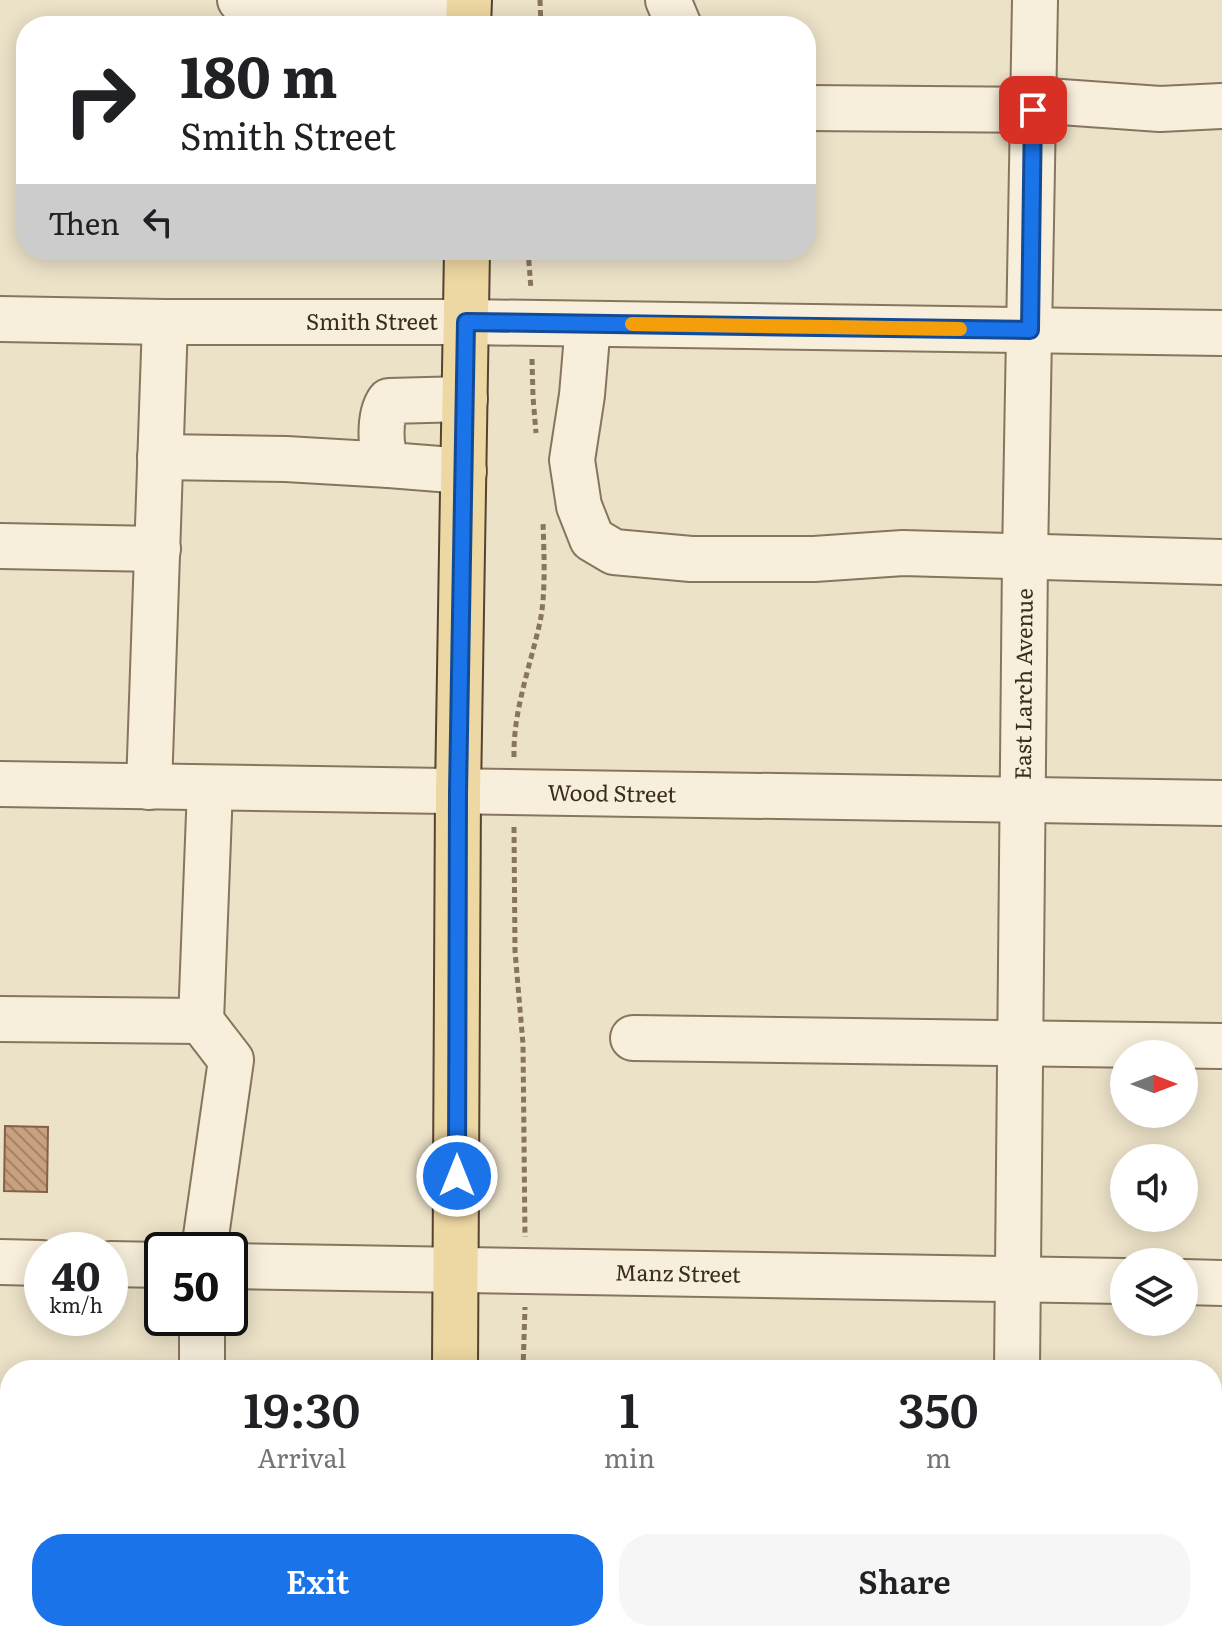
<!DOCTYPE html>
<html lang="en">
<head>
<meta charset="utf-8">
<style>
  body { margin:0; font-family:Literata,serif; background:#f6f6f6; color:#202124; height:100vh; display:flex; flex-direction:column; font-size:30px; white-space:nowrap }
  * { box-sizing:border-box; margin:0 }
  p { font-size:26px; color:#757577 }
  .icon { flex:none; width:44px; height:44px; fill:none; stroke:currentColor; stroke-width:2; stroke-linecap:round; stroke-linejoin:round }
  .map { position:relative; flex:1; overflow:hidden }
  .details { position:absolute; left:0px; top:1360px; width:1222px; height:282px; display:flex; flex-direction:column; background:#fff; border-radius:32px 32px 0 0; box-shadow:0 4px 20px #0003 }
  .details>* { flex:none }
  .top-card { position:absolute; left:16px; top:16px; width:800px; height:244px; border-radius:32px; box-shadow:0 4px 20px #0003; background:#fff; color:#202124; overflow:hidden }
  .needle { width:52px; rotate:90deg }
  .controls { position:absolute; left:1110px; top:1040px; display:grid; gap:16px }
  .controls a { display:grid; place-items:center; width:88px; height:88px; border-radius:50%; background:#fff; box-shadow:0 4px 20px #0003; font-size:40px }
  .speed { position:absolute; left:24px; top:1232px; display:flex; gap:16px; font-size:40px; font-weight:700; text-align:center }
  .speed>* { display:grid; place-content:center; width:104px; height:104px; border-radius:50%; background:#fff; box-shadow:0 4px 20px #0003; line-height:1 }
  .speed small { font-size:20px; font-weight:400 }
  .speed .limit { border:4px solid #111; border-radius:12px; background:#fff; color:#111 }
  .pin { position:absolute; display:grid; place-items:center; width:68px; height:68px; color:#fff; margin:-34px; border-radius:16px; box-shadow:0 4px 12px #0006 }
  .me { position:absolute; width:88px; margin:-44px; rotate:0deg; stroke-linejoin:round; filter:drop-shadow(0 0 6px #0008) }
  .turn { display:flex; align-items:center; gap:28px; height:168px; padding:0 32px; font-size:36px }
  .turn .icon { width:104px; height:104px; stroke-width:2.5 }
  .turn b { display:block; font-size:56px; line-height:68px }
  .then { display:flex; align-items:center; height:76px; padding:0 32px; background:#0003; gap:16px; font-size:30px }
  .eta { display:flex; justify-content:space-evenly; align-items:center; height:136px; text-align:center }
  .eta b { font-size:48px; font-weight:600; line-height:56px }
  .primary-button { display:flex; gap:16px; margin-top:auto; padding:16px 32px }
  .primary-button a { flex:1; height:92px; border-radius:32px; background:#1a73e8; color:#fff; font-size:32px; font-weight:600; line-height:92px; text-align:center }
  .primary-button a+a { background:#f6f6f6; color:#202124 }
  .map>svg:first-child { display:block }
</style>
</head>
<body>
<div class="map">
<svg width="1222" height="1641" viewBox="0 0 1222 1641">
  <defs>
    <pattern id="building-back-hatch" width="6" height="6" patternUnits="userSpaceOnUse" patternTransform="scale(2)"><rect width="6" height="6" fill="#c8a080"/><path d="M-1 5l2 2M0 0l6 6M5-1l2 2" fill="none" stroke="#a38368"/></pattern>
  </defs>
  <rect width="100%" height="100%" fill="#ece2c8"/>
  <g fill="url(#building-back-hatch)" stroke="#856045" stroke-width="2">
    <polygon points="5,1126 48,1127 47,1192 4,1191"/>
    <rect x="123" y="1632" width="53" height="9"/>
  </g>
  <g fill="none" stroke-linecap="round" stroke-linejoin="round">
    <g stroke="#87755e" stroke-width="48">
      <g id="minor">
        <polyline points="240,0 243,2 468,21"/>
        <polyline points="668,0 679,26"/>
        <polyline points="1033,100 1160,109 1222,106"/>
        <polyline points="806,108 1033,110"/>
        <path id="s1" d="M0,319L165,322H466L1222,333"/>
        <polyline points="588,324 582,395 572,460 579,506 592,539 614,552 691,559 814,559 903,553 1222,562"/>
        <polyline points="160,457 286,459 389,465"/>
        <path d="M464,471L389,465C379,451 379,415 389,401L465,399"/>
        <polyline points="0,546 158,549"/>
        <path id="s2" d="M0,784L1222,803"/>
        <polyline points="149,787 165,322"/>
        <polyline points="0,1019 201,1021"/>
        <polyline points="633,1038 1222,1046"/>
        <polyline points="204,1250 231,1060 201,1021 210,788"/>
        <polyline points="0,1262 42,1263"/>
        <polyline points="110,1264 162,1265"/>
        <path id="s3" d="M230,1266L1124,1281"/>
        <polyline points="1184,1282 1222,1283"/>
        <polyline points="202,1318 202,1370"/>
        <path id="s4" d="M1017,1370L1025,558L1035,0"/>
        <polyline points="0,1500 10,1500"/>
        <polyline points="1212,1518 1222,1519"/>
        <polyline points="1012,1641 1013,1632"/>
      </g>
    </g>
    <g stroke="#554331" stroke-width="48">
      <g id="major">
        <polyline points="468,26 469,0"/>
        <polyline points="455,1370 458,792 467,250"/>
        <polyline points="451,1641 451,1632"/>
      </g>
    </g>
    <g stroke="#87755e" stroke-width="5" stroke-dasharray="6 4" stroke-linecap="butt">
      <polyline points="540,0 541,26"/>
      <polyline points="528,250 531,289"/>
      <polyline points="532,359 533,397 536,433"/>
      <path d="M514,757C513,711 530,667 540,622C546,593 544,553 543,522"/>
      <polyline points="514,827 515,951 523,1044 525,1237"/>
      <polyline points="523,1370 525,1307"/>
      <polyline points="518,1641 518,1632"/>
    </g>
    <use href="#minor" stroke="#f7efdb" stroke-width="44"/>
    <use href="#major" stroke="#edd7a2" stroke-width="44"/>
  </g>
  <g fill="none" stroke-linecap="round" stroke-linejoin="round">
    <g stroke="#114b97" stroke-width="20">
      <polyline id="route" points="457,1176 458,792 466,322 1030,330 1033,110"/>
    </g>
    <use href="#route" stroke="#1a73e8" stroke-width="14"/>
    <polyline stroke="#f59e0b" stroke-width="14" points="632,324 960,329"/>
  </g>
  <g text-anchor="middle" stroke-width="6" stroke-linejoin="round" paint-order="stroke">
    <g font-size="22" fill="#382d20" stroke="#f4ecd7">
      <text dy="8" stroke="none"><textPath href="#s1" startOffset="372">Smith Street</textPath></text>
      <text dy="8" stroke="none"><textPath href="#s4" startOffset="686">East Larch Avenue</textPath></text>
      <text dy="8" stroke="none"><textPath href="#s2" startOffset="612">Wood Street</textPath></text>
      <text dy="8" stroke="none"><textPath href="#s3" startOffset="448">Manz Street</textPath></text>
    </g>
  </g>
</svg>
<div class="controls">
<a><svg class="needle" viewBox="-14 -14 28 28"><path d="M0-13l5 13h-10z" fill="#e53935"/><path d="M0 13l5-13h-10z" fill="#757577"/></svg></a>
<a><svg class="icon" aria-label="sound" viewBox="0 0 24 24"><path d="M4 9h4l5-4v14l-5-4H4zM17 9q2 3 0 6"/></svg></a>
<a><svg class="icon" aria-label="layers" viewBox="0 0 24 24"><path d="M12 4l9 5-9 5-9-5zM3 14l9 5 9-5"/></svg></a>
</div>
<div class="speed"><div>40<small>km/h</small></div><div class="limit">50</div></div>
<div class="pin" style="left:1033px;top:110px;background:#d93025"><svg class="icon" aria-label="arrive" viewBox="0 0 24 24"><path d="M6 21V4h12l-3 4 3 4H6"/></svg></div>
<svg class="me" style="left:457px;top:1176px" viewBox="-20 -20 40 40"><circle r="17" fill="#1a73e8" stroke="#fff" stroke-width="3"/><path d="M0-11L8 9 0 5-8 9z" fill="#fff"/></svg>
<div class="top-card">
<div class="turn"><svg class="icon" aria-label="right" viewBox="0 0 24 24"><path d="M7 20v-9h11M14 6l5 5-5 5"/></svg><div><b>180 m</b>Smith Street</div></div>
<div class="then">Then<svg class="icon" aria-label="left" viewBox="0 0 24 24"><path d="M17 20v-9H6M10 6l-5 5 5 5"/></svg></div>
</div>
<section class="details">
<div class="eta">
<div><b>19:30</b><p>Arrival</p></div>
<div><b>1</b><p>min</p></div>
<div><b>350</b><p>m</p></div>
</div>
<div class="primary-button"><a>Exit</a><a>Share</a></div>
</section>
</div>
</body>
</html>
